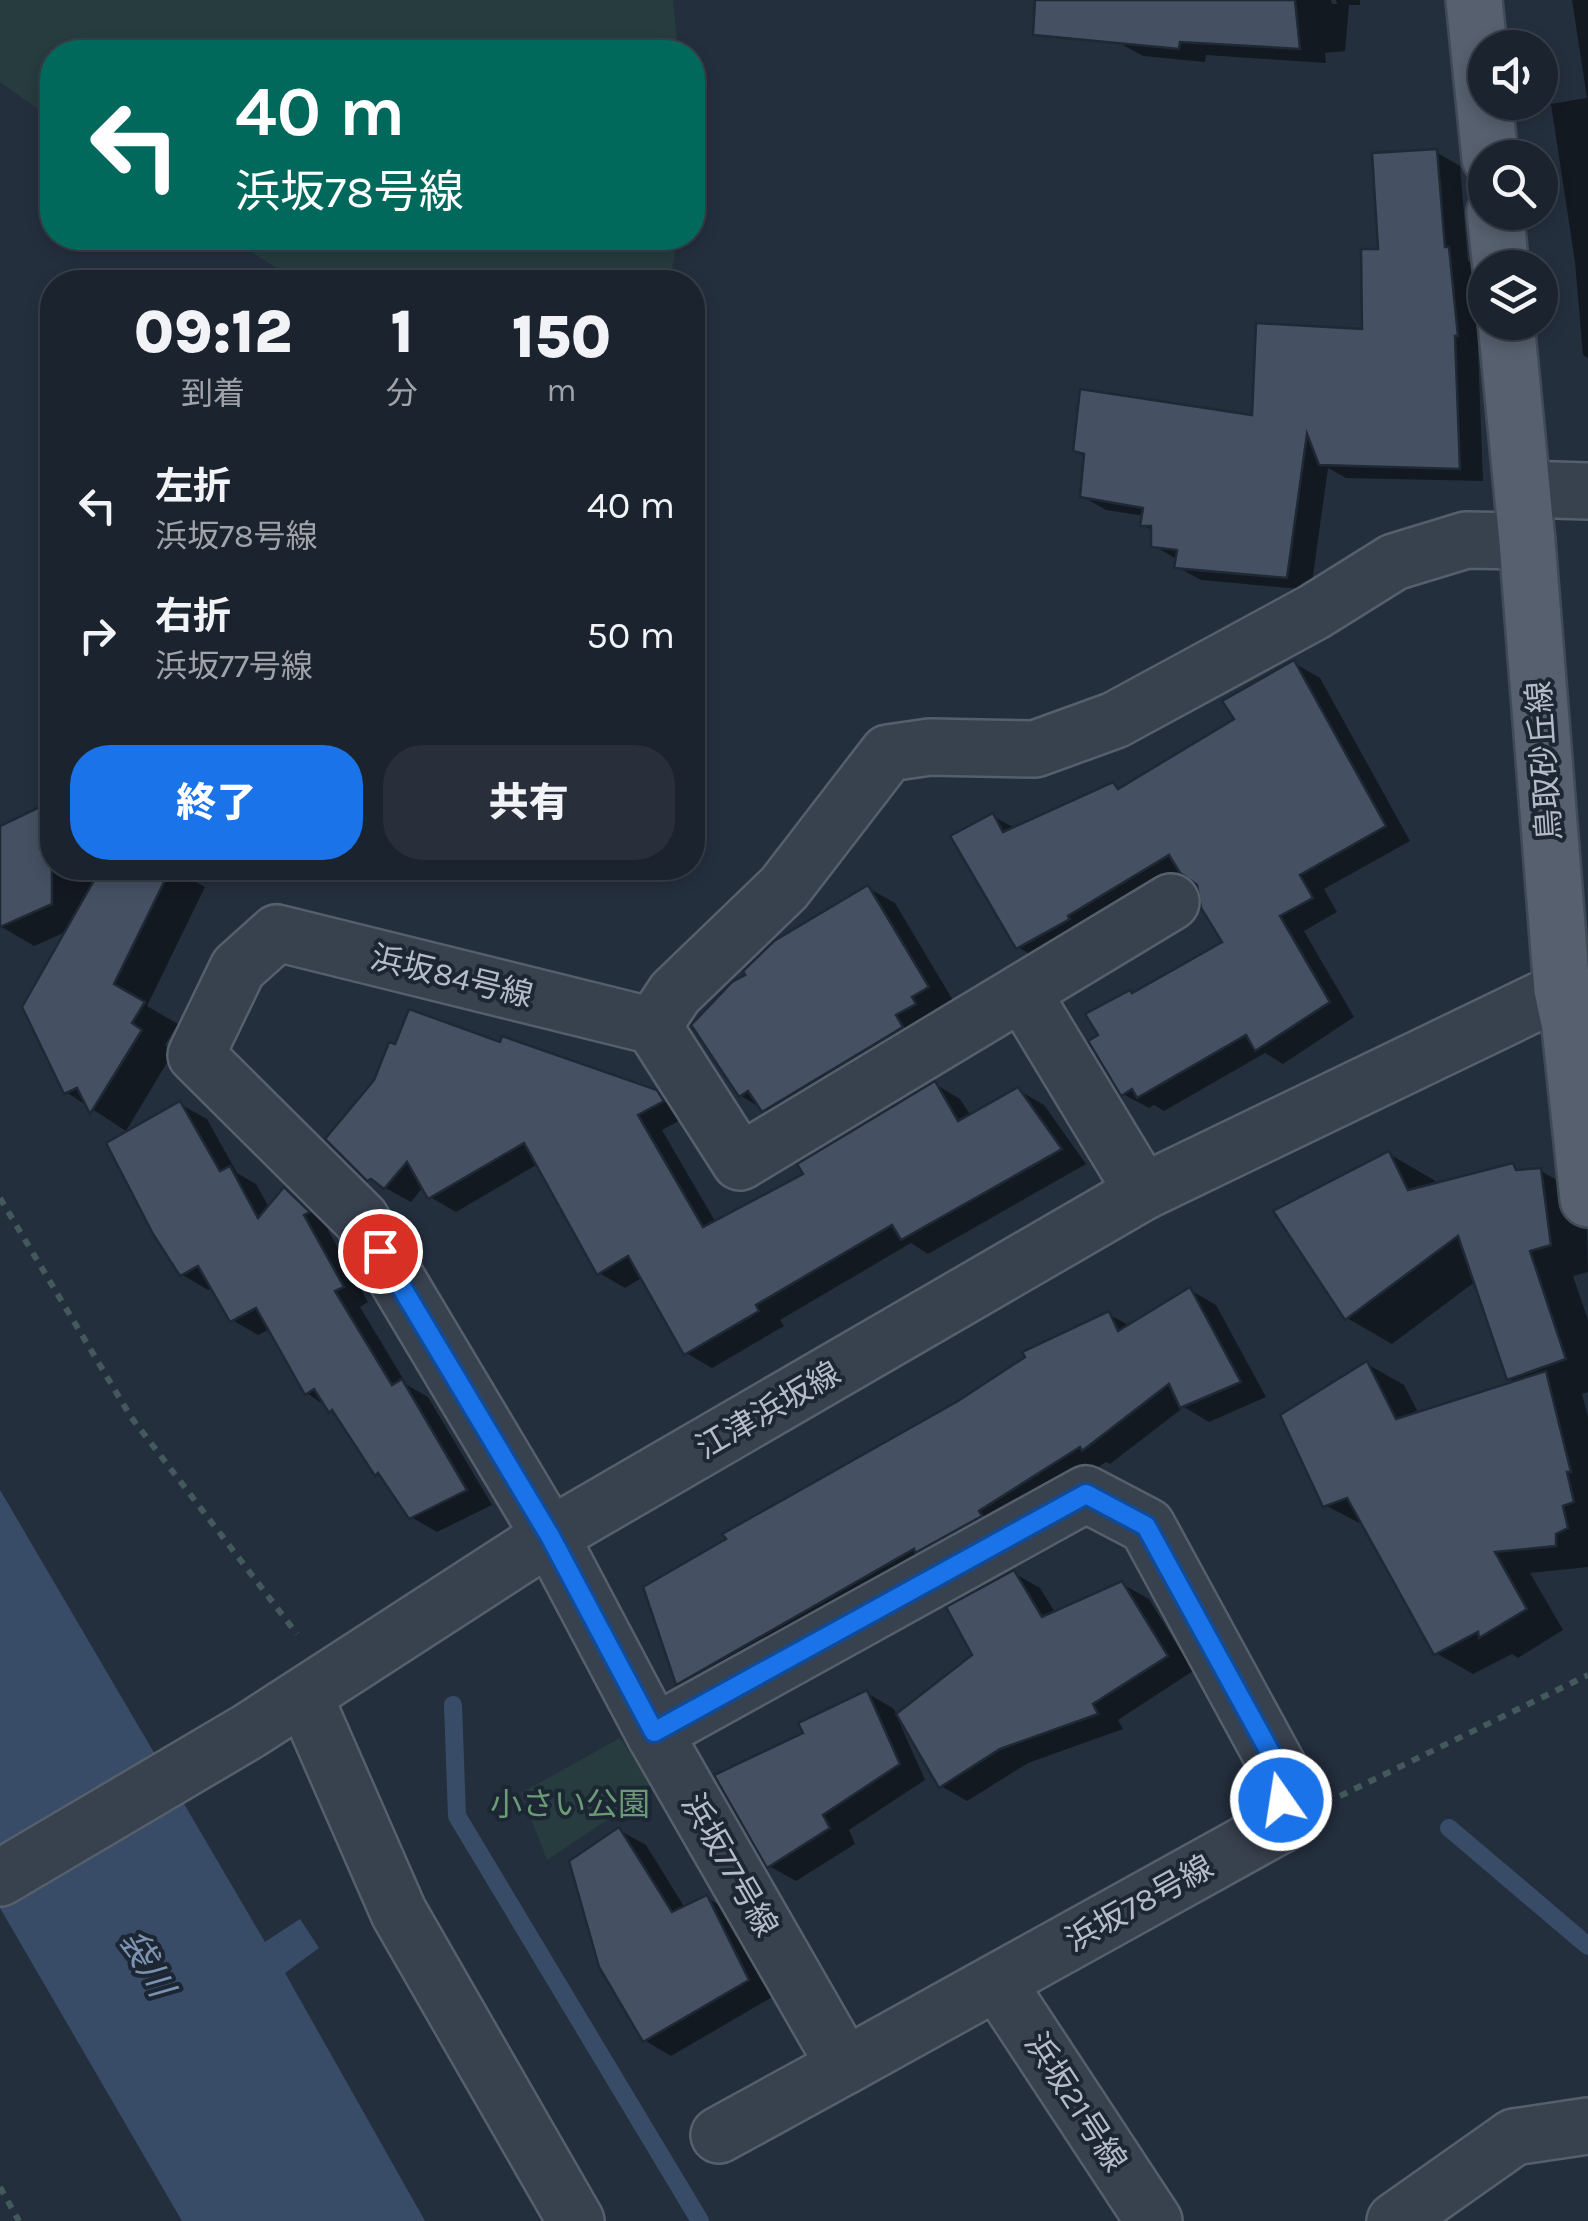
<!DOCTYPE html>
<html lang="ja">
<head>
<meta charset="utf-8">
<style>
  body { margin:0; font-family:Karla,"Noto Sans JP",sans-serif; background:#282f3a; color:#f1f3f6; height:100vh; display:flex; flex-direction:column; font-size:38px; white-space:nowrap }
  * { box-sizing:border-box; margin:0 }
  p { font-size:32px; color:#a0a4aa }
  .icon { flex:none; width:55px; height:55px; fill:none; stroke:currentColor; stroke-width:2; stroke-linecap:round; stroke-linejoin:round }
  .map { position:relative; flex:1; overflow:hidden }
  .side { position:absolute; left:40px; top:270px; width:665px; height:610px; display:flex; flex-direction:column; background:#1b232e; border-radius:40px; box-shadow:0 5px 15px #0003,0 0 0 2px #39404a }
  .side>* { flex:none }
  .banner { position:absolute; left:40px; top:40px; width:665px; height:210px; border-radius:40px; box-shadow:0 5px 15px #0003,0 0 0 2px #39404a; background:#00695c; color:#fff; overflow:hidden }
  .controls { position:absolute; left:1468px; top:30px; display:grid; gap:20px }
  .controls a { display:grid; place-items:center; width:90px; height:90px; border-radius:50%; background:#1b232e; box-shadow:0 5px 15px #0003,0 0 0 2px #39404a; font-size:50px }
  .pin { position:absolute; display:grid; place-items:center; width:85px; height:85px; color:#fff; margin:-42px; border:5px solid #fff; border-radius:50%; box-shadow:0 2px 10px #0007 }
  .me { position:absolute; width:110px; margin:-55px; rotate:347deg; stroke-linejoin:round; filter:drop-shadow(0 0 8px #0008) }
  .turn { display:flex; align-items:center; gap:35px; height:210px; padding:0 30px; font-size:45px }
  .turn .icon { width:130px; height:130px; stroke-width:2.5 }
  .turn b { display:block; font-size:70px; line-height:85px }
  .eta { display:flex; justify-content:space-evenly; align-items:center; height:170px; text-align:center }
  .eta b { font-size:60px; font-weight:800; line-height:70px }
  .cta { display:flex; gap:20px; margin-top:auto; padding:20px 30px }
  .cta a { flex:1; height:115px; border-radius:40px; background:#1a73e8; color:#fff; font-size:40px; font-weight:800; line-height:115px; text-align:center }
  .cta a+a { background:#282f3a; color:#f1f3f6 }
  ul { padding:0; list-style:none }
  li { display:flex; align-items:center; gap:30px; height:130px; padding:0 30px }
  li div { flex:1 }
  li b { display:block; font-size:38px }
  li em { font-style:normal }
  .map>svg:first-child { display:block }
</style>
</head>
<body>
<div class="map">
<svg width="1588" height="2221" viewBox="0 0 1588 2221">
  <rect width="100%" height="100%" fill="#242f3e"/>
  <g fill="#263c3f">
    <polygon points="0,0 673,0 678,52 52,52 52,119 0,82"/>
    <polygon points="229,238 677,238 670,282 299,282"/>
    <polygon points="620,1738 655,1788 547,1860 521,1793"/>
  </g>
  <polygon fill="#394c67" points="0,1490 265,1942 300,1919 319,1948 285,1973 425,2221 182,2221 0,1908"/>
  <g fill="#0007">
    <polygon points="1120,0 1331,0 1332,4 1337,4 1336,0 1360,0 1360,5 1349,5 1345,51 1325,53 1326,63 1206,55 1205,62 1143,56 1116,41"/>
    <polygon points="1572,0 1588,0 1588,358 1583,355 1575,262 1551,104 1587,98"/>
    <polygon points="1436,152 1460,166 1468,261 1473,264 1481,348 1478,349 1483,481 1346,478 1328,468 1311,590 1201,580 1177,567 1178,560 1153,545 1153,531 1143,525 1145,516 1106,510 1082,496 1086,456 1075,450 1254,417 1364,332 1381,251"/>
    <polygon points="1294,663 1320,678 1410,841 1324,889 1337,912 1304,931 1354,1017 1283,1064 1265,1053 1164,1111 1154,1105 1149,1108 1123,1094 1101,1036 1134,995 1225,943 1199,884 1186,874 1043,962 1018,947 993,816 1016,829 1113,785 1121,789 1237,720"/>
    <polygon points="47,806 52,809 52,868 171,868 205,887 147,1006 178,1024 165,1045 174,1051 126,1131 66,1092 68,931 34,946 0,926 0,829"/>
    <polygon points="868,888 895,903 954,1002 790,1126 740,1095"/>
    <polygon points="502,1045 656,1093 683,1108 688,1116 662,1130 716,1223 807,1175 935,1084 960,1099 971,1116 1018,1090 1044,1105 1086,1164 928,1254 911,1243 780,1320 784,1326 712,1368 686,1353 643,1277 625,1288 599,1273 538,1164 456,1212 430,1197 424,1186 411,1202 369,1179"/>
    <polygon points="180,1104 207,1119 237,1173 256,1184 270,1209 285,1190 311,1205 334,1228 328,1230 368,1302 360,1307 407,1385 428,1397 492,1505 437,1532 411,1517 386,1480 376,1475 338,1415 307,1393 270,1329 258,1335 232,1320 213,1287 208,1290 181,1274"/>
    <polygon points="1389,1154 1434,1180 1437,1185 1513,1166 1523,1172 1541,1171 1586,1197 1588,1272 1573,1276 1588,1320 1588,1392 1582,1394 1588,1417 1588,1567 1530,1573 1563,1630 1518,1658 1512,1654 1473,1674 1436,1653 1365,1526 1325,1505 1367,1364 1404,1385 1419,1414 1516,1383 1509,1379 1476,1281 1392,1344 1347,1318"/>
    <polygon points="1190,1290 1216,1305 1266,1397 1209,1422 1184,1407 1110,1464 1106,1462 1005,1527 704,1699 678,1684 959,1403 1108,1314 1130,1326"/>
    <polygon points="1014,1573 1040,1588 1056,1614 1122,1584 1149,1599 1193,1671 1118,1720 1123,1729 1028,1763 967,1801 941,1786 904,1724 901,1726 925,1780 849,1830 855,1844 796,1881 769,1866 806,1734 867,1693 894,1709 897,1716 975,1656"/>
    <polygon points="619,1830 646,1845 685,1908 707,1898 733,1913 774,1996 671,2056 644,2040"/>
  </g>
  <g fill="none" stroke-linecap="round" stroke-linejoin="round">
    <g stroke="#394c67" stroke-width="18">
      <polyline points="453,1705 457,1816 700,2221"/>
      <polyline points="1449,1828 1588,1946"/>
    </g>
  </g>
  <g fill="#455162" stroke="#1f2835" stroke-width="2.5">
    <polygon points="1035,0 1295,0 1300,49 1180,42 1179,49 1033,35"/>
    <polygon points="1437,149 1445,247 1449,247 1458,336 1455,336 1460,469 1319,465 1307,434 1287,578 1174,568 1177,550 1151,547 1151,526 1140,526 1143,508 1080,497 1084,454 1073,451 1080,389 1252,415 1256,323 1362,329 1361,249 1378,249 1372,153"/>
    <polygon points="1294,660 1386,826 1300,875 1313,898 1280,916 1330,1002 1255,1051 1246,1035 1137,1098 1132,1089 1121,1096 1088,1041 1098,1035 1085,1014 1130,990 1132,993 1222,942 1201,908 1197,885 1180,873 1169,855 1068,916 1070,919 1016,949 950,836 993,813 1003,832 1113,782 1118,789 1234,719 1222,701"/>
    <polygon points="52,801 52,904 0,927 0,826"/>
    <polygon points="101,868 171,868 114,984 145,1002 132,1023 142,1030 90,1114 77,1088 64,1094 22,1007"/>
    <polygon points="868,885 929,987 912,997 916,1004 896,1015 903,1027 762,1112 748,1091 739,1097 691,1025 732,982 745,975 743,971 774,941"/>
    <polygon points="409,1009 500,1042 502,1036 657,1090 664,1101 638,1115 703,1227 803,1174 797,1164 935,1081 958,1121 1018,1087 1062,1149 901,1240 892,1225 756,1305 759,1311 684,1355 628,1256 597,1275 524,1143 428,1199 407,1162 384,1189 371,1179 367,1181 325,1139 374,1080 389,1042 395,1044"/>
    <polygon points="180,1101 220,1171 230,1166 258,1218 284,1187 310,1212 304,1215 344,1287 335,1291 392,1385 402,1379 467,1490 409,1519 378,1473 375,1476 332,1410 329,1413 314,1389 305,1395 256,1308 230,1322 198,1266 180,1276 153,1234 106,1143"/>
    <polygon points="1389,1151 1408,1190 1513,1163 1516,1170 1541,1168 1551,1245 1530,1251 1566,1359 1507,1380 1458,1236 1345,1320 1273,1211"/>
    <polygon points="1190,1287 1241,1382 1180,1408 1169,1384 1082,1451 1080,1447 979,1511 982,1516 915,1553 914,1549 676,1685 643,1587 726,1539 722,1534 958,1401 1025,1357 1022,1352 1109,1311 1118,1331"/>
    <polygon points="1367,1361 1396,1419 1546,1371 1571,1472 1567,1472 1574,1502 1563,1506 1568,1528 1556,1534 1556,1546 1495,1552 1527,1609 1479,1638 1478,1632 1434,1655 1347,1498 1323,1507 1280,1415"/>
    <polygon points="1014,1570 1042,1617 1122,1581 1168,1656 1093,1704 1098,1714 1000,1749 939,1788 896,1714 972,1655 946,1607"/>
    <polygon points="867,1690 900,1764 823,1815 830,1828 767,1868 714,1775 803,1733 798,1723"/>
    <polygon points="619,1827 672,1912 707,1895 749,1980 643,2042 599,1967 569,1861"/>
  </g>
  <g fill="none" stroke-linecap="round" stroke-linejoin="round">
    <g stroke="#565f6c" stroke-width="60">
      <g id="minor">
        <polyline points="1523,489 1588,491"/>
        <polyline points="1022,992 1171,902"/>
        <polyline points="653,1026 675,993 784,888 888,753 930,747 1035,749 1115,720 1314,612 1394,562 1466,540 1527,541"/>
        <polyline points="304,1696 399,1913 576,2221"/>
        <polyline points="654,1733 1086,1494 1147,1526 1282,1774 1280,1825 845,2066"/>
        <polyline points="0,1878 249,1731 550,1536 1143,1192 1562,990 1588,987"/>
        <polyline points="997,1982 1154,2221"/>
        <polyline points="719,2135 845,2066 654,1733 550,1536 361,1219 196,1055 238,968 277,933 653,1026 740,1162 1022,992 1143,1192"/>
        <polyline points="1395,2221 1514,2137 1588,2126"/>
      </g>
    </g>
    <g stroke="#414a57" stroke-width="60">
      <g id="major">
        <polyline points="1474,0 1490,158"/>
        <polyline points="1495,212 1501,268"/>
        <polyline points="1506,322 1527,541 1562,990 1570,1027 1588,1199"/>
      </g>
    </g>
    <g stroke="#44595c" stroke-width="6" stroke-dasharray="8 8" stroke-linecap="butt">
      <polyline points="0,1198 131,1417 297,1634"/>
      <polyline points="1340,1796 1588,1675"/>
      <polyline points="0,2187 19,2221"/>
    </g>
    <use href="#minor" stroke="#38414e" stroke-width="55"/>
    <use href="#major" stroke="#56606e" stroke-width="55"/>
  </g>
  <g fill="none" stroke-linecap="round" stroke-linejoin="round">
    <g stroke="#114b97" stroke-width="25">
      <polyline id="route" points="380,1251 550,1536 654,1732 1086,1494 1146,1526 1282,1774 1281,1800"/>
    </g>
    <use href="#route" stroke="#1a73e8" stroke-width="18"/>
  </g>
  <g text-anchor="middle" stroke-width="8" stroke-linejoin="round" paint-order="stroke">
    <g font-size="32" fill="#b4bcc9" stroke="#1d2633">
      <text transform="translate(1544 761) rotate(-94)" y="11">鳥取砂丘線</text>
      <text transform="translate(452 976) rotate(14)" y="11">浜坂84号線</text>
      <text transform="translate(768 1410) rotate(-30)" y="11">江津浜坂線</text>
      <text transform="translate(730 1865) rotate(60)" y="11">浜坂77号線</text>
      <text transform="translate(1139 1903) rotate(-29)" y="11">浜坂78号線</text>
      <text transform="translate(1076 2102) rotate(57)" y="11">浜坂21号線</text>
    </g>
    <g font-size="32" fill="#6b9a76" stroke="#1d2633">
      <text x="570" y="1815">小さい公園</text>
    </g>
    <g font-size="35" font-style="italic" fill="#7c92b1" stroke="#1d2633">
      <text transform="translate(147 1963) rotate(60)" y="12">袋川</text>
    </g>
  </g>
</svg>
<div class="controls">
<a><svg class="icon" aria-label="sound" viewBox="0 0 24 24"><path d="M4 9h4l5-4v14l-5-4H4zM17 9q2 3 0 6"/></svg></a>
<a><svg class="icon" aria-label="search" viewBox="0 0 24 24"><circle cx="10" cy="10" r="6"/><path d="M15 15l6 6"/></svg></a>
<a><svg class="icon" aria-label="layers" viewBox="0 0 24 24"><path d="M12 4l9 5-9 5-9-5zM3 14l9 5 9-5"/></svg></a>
</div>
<div class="pin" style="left:380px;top:1251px;background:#d93025"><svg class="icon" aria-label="arrive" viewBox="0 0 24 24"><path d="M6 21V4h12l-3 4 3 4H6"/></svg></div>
<svg class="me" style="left:1281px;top:1800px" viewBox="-20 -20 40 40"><circle r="17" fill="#1a73e8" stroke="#fff" stroke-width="3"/><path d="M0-11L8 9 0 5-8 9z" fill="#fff"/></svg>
<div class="banner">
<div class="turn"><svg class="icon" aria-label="left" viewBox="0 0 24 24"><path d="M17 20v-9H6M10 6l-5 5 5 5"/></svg><div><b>40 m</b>浜坂78号線</div></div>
</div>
<section class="side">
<div class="eta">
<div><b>09:12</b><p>到着</p></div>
<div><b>1</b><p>分</p></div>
<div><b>150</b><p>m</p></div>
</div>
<ul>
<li><svg class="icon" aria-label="left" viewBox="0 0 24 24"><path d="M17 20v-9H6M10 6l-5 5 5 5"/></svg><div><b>左折</b><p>浜坂78号線</p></div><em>40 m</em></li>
<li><svg class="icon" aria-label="right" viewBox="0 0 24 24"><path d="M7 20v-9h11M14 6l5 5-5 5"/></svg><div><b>右折</b><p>浜坂77号線</p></div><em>50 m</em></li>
</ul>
<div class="cta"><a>終了</a><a>共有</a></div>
</section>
</div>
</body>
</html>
